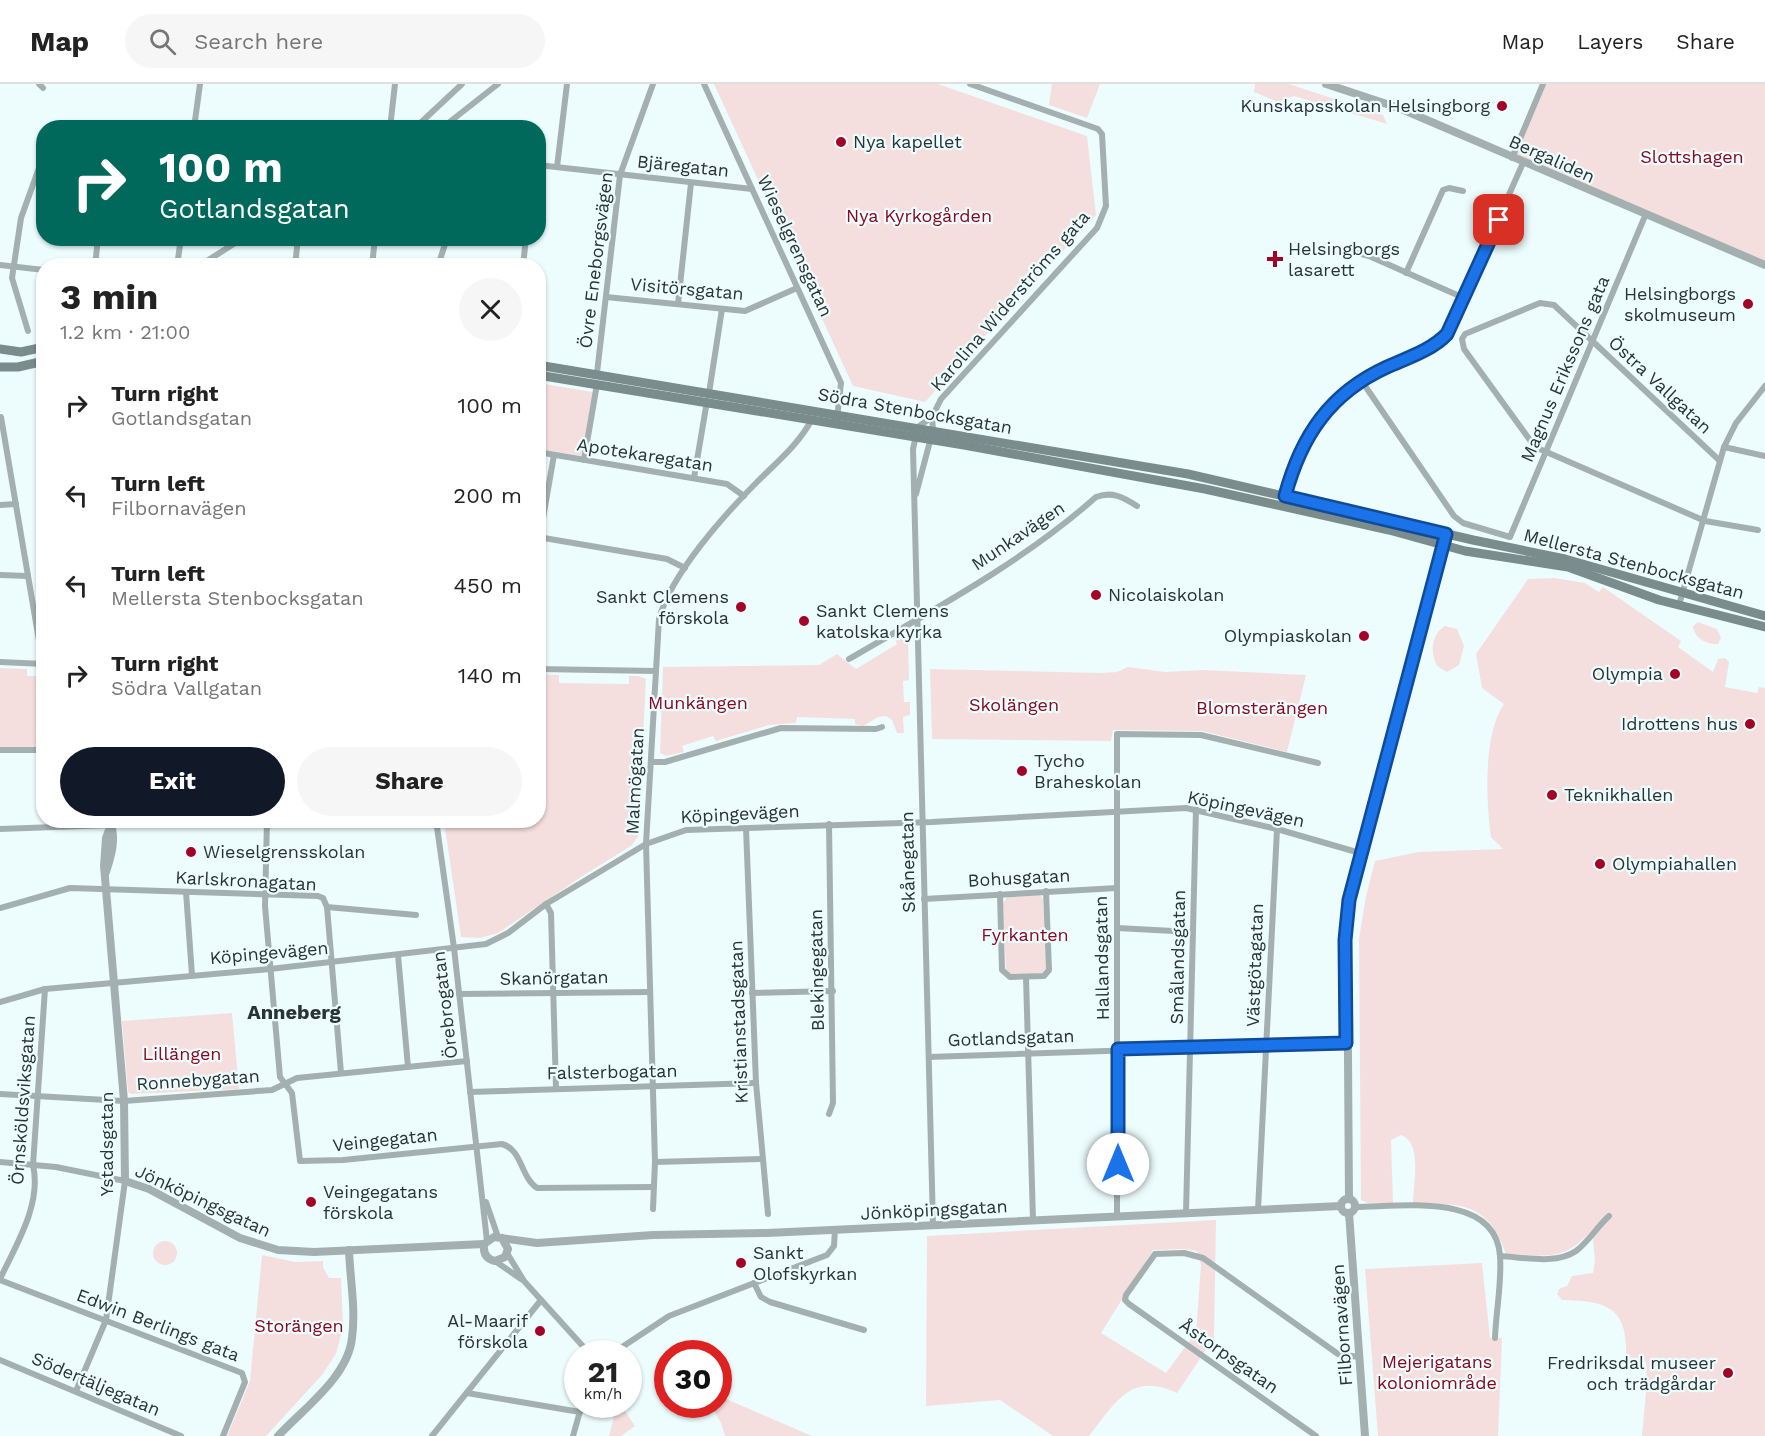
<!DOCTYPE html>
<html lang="en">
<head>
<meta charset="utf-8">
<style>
  body { margin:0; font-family:"Work Sans",sans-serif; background:#f6f6f6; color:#222; height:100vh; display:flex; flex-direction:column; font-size:22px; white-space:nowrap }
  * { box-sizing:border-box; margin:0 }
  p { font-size:20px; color:#767676 }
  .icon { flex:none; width:33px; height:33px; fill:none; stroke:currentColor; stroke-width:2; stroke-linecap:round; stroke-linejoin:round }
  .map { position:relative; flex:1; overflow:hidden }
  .details { position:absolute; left:36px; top:174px; width:510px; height:570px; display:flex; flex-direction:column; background:#fff; border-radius:24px; box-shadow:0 2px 4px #0004 }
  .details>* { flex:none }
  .top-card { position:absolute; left:36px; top:36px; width:510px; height:126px; border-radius:24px; box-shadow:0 2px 4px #0004; background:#00695c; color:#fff; overflow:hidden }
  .speed { position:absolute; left:564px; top:1256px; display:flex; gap:12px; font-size:30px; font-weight:700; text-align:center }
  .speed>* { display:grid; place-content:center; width:78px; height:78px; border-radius:50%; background:#fff; box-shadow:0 2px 4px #0004; line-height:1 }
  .speed small { font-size:15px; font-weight:400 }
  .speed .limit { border:9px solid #d22; background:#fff; color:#111 }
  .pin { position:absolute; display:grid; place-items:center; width:51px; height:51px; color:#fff; margin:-26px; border-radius:12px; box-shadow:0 3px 9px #0006 }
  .me { position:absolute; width:66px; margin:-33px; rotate:0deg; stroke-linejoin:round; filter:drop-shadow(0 0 4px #0008) }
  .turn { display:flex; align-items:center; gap:21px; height:126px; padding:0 24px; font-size:27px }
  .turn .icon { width:78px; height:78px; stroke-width:2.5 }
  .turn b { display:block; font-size:42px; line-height:51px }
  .round { display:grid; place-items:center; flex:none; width:63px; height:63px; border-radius:32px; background:#f6f6f6 }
  .overview { display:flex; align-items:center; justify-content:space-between; height:102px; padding:0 24px }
  h1 { font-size:36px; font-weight:700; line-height:45px }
  .button { display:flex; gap:12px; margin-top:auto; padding:12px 24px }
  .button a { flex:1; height:69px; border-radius:36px; background:#111827; color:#fff; font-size:24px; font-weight:700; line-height:69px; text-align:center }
  .button a+a { background:#f6f6f6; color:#222 }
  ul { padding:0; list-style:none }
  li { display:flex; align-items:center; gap:18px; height:90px; padding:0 24px }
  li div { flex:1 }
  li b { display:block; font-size:22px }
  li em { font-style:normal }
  header { display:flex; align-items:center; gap:36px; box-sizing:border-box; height:84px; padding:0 30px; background:#fff; border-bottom:2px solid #e0e0e0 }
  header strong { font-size:28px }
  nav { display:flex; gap:33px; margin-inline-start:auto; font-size:21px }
  .search { width:420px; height:54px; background:#f6f6f6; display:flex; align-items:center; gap:15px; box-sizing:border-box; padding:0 21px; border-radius:33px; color:#767676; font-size:22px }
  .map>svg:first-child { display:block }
</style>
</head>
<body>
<header>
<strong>Map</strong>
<div class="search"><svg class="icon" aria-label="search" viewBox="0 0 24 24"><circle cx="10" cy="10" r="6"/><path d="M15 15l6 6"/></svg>Search here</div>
<nav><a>Map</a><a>Layers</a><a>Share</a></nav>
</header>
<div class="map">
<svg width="1765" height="1352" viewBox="0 0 1765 1352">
  <rect width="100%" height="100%" fill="#edfdfe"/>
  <g fill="#f5dfde" fill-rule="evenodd">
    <polygon points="714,0 938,0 1087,52 1096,131 925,318 853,302"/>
    <polygon points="1052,0 1100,0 1087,34 1049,21"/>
    <polygon points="1255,0 1289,0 1383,31 1387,40 1294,12 1278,18 1254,8"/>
    <polygon points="1543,0 1765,0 1765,181 1512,73"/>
    <polygon points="538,299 593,308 582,372 539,365"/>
    <path d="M1555,494L1585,499L1599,508L1603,503L1681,557L1678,563L1713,588L1718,575L1725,574L1729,578L1725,603L1757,609L1759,603L1765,604V1352H1642L1647,1297L1646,1278L1641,1275L1626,1273C1628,1223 1607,1217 1562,1216L1557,1210L1559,1205L1567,1202L1572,1192L1593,1189L1595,1176L1592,1146C1562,1179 1548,1171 1506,1170C1488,1118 1462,1120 1413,1119C1413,1100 1423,1059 1401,1051L1391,1056L1393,1119H1368L1361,1116L1359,855L1366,812L1375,777L1418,768L1503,765L1491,753C1486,716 1483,650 1504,620L1482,604L1476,570L1528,495Z"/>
    <path d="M1698,538L1717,545L1721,554L1718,560C1707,561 1694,554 1693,542Z"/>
    <path d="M1445,542L1457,545L1464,562L1459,581L1447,588L1437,582C1430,568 1431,550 1445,542Z"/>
    <polygon points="904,550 908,553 909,596 903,597 904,618 910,618 910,631 903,633 904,649 897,649 892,636 886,632 878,633 863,642 855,640 855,635 797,633 796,639 769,641 716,657 713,652 682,662 684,668 666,672 660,669 663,583 819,581 837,570 856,585 897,560 895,555"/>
    <polygon points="1128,583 1165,588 1203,586 1306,591 1287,668 1202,647 1113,646 1111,657 932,655 930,585 1101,589 1117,588"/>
    <polygon points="0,584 27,585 27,592 43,592 43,663 0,663"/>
    <polygon points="539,590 559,591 559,599 629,600 629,592 639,592 646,595 638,753 631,762 584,791 498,849 480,854 461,853 444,737 538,736"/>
    <polygon points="1040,811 1043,815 1046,884 1043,889 1011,890 1006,886 1003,819 1007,813"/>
    <polygon points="232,929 239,1005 131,1010 128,1008 122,937"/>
    <path d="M1216,1136L1214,1254L1177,1309C1130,1287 1115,1320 1089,1352H1053L1000,1316L926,1322L927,1152ZM1184,1165L1197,1167L1201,1181L1196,1248L1166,1289L1101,1249L1153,1166Z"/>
    <circle cx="165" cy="1169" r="12"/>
    <polygon points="262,1171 295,1178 323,1177 323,1183 329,1194 341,1194 343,1243 336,1270 322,1291 266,1352 227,1352 250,1297"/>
    <polygon points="1482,1179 1490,1254 1502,1254 1498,1352 1378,1352 1365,1185"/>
    <polygon points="719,1312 812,1352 725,1352 721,1339 710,1320 718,1320"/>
    <polygon points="619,1324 623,1324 635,1342 621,1352 609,1352 615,1329"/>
  </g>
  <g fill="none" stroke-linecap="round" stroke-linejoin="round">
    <g stroke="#a4b0b0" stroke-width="6">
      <polyline points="39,0 43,4"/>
      <polyline points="704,0 841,299 837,335"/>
      <polyline points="54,44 59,40 92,44"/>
      <polyline points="194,44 200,0"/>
      <polyline points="390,44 395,0"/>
      <polyline points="415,44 462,0"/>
      <polyline points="442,44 498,0"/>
      <polyline points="1512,74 1543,0"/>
      <polyline points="538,81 752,105"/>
      <polyline points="557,83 567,0"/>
      <polyline points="1342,165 1369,172 1464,214"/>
      <polyline points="0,181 44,186"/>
      <polyline points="95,182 98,154"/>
      <polyline points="177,182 181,154"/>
      <polyline points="199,182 243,154"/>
      <polyline points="295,182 298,154"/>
      <polyline points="372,182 375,154"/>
      <polyline points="438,182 447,154"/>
      <polyline points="523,182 526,154"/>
      <polyline points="1406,189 1443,106 1449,104 1463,107"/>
      <polyline points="606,213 745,227 797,204"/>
      <polyline points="678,220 691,99"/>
      <polyline points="28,247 12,194 21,134 44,70"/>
      <polyline points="597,289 620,91 653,0"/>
      <polyline points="1361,296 1454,432 1463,439 1510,453 1645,132"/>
      <polyline points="709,309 722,225"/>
      <polyline points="1,333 43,580"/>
      <polyline points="932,333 918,343 913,365 933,1141"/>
      <polyline points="1724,363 1765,372"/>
      <polyline points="538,368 727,400 744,412"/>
      <polyline points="584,376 597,300"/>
      <polyline points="1720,377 1554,221 1540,219 1465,250 1462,255 1464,265 1535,363 1705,437 1758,446"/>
      <polyline points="694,394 707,317"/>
      <polyline points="916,410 933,346 932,333 941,315 1097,144 1106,122 1102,50 1098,45 970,0"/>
      <path d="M1284,416C1298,355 1329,309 1387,283C1407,274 1433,266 1447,250L1523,79"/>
      <polyline points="0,421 16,420"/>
      <polyline points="538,453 667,475 685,484"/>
      <polyline points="538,463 554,371"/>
      <polyline points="0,491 28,492"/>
      <polyline points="1679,521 1724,363 1736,339 1765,302"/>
      <path d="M849,575C933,526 1023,478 1096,413C1112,407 1123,413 1137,422"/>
      <polyline points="0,578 44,580"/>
      <polyline points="538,585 656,587"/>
      <polyline points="0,666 44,666"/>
      <polyline points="651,678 665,678 781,644 876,645 882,643"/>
      <path d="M267,736L265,822L280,993L292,1009L300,1077L343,1076L502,1060C522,1065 521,1094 537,1104L652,1103"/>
      <polyline points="309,736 349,739"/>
      <polyline points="436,736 454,864 487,1157"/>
      <polyline points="746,744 756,999 768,1130"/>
      <polyline points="0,745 111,741"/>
      <polyline points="186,808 192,891"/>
      <polyline points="1000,810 1002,886 1010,893 1044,892 1049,886 1046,807"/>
      <polyline points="924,815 1117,804"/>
      <polyline points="546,820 551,829 556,1005"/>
      <polyline points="327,823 341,989"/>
      <polyline points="0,824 70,804 318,812 323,814 327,823 416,831"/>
      <polyline points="1117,844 1192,848"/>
      <polyline points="398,871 408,983"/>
      <polyline points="1026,893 1033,1136"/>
      <polyline points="752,909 833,907"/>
      <polyline points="459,910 650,908"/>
      <polyline points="0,918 45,905 270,885 486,860 508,849 546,820 646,760 686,746 932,738 1186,724 1277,745 1360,769"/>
      <polyline points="929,973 1346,959"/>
      <polyline points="470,1008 756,999"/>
      <polyline points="0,1010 124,1017 272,1006 297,994 467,977"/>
      <polyline points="829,1030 833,1019 829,740"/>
      <polyline points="0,1078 56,1083 125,1097 106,1236 76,1307"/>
      <polyline points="655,1078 761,1075"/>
      <polyline points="486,1118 498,1153"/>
      <path d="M1355,1123C1399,1123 1496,1107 1500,1172C1502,1198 1496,1227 1495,1254"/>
      <path d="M653,1125L655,1078L646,760L659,535C671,490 724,431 758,397C777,378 799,360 812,335"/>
      <polyline points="1258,1126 1277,745"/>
      <polyline points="1186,1129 1196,725"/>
      <polyline points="1117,1132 1117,650 1201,651 1318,679"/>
      <polyline points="507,1169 524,1197 589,1269"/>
      <path d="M1500,1172C1523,1173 1556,1181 1576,1167C1588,1158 1597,1143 1609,1132"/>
      <polyline points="495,1177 521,1195"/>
      <path d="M0,1195C16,1161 42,1120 33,1081L45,905"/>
      <polyline points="0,1196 242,1289 245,1298 223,1352"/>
      <polyline points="754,1199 761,1213 770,1218 864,1246"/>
      <polyline points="613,1269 669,1232 827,1171 834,1162 835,1145"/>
      <polyline points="0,1276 181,1352"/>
      <polyline points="467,1309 580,1328"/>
      <polyline points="432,1352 541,1216"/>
      <polyline points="573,1352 582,1320"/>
      <polyline points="1316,1352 1129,1220 1125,1216 1126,1211 1155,1170 1184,1169 1203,1174 1338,1270 1359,1273"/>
    </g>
    <g stroke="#a4b0b0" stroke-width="8">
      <polyline points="1326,0 1399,24 1765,181"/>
      <polyline points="111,741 106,754 104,782 124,1017 125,1097 149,1105 240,1154 278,1166 314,1168 484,1160"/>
      <path d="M106,788C111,772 116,757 111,741"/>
      <polyline points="1349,1115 1347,833 1360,769 1446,450"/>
      <circle cx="1348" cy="1122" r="7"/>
      <polyline points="1349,1129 1365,1352"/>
      <path d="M502,1154L508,1165L505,1173L495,1177C486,1175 483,1169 484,1160L494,1153L537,1159L653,1151L767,1149L1341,1122"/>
      <path d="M278,1352C303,1325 348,1293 352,1254C356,1225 350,1195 349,1166"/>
    </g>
    <g stroke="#7b8c8d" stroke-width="9">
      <polyline points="0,265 21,268 44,263"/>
      <polyline points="538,281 1188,390 1473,456 1565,475 1765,532"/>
      <polyline points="0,283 18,283 44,277"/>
      <polyline points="538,291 964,361 1205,405 1389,446 1465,467 1568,483 1659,516 1765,543"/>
    </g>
  </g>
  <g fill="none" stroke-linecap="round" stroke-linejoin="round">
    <g stroke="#114b97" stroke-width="15">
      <path id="route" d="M1118,1080V965L1346,959L1345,856L1349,816L1446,450L1285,412C1301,352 1330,309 1387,283C1407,274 1432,266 1447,250L1499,136"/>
    </g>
    <use href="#route" stroke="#1a73e8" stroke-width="10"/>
  </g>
  <g fill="#a30426" stroke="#edfdfe" stroke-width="2">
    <circle cx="1502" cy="22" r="6"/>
    <circle cx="841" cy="58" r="6"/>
    <path d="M1272 166h6v6h6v6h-6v6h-6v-6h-6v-6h6z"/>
    <circle cx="1748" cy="220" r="6"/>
    <circle cx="1096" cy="511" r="6"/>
    <circle cx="741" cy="523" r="6"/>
    <circle cx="804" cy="537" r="6"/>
    <circle cx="1364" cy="552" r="6"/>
    <circle cx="1675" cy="590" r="6"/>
    <circle cx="1750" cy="640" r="6"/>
    <circle cx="1022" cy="687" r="6"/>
    <circle cx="1552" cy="711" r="6"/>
    <circle cx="191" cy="768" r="6"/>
    <circle cx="1600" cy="780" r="6"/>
    <circle cx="311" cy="1118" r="6"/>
    <circle cx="741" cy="1179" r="6"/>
    <circle cx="540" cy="1247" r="6"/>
    <circle cx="1728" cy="1289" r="6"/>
  </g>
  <g text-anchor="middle" stroke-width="4.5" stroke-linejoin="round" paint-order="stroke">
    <g font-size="18" fill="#293334" stroke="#edfdfe" text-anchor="start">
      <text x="1490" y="28" text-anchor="end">Kunskapsskolan Helsingborg</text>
      <text x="853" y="64">Nya kapellet</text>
      <text x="1288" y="171">Helsingborgs<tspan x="1288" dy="21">lasarett</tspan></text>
      <text x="1736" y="216" text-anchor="end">Helsingborgs<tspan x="1736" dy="21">skolmuseum</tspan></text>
      <text x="1108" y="517">Nicolaiskolan</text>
      <text x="729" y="519" text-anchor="end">Sankt Clemens<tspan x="729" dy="21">förskola</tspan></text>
      <text x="816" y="533">Sankt Clemens<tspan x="816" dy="21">katolska kyrka</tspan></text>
      <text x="1352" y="558" text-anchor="end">Olympiaskolan</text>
      <text x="1663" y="596" text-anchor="end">Olympia</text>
      <text x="1738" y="646" text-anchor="end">Idrottens hus</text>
      <text x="1034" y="683">Tycho<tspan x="1034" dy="21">Braheskolan</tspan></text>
      <text x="1564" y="717">Teknikhallen</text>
      <text x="203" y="774">Wieselgrensskolan</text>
      <text x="1612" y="786">Olympiahallen</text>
      <text x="323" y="1114">Veingegatans<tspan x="323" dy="21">förskola</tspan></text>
      <text x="753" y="1175">Sankt<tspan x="753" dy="21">Olofskyrkan</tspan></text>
      <text x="528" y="1243" text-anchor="end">Al-Maarif<tspan x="528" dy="21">förskola</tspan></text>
      <text x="1716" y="1285" text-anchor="end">Fredriksdal museer<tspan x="1716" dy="21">och trädgårdar</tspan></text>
    </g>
    <g font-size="18" fill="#880920" stroke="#edfdfe">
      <text x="1692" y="79">Slottshagen</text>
      <text x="919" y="138">Nya Kyrkogården</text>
      <text x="698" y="625">Munkängen</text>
      <text x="1014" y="627">Skolängen</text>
      <text x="1262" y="630">Blomsterängen</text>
      <text x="1025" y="857">Fyrkanten</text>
      <text x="182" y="976">Lillängen</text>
      <text x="299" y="1248">Storängen</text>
      <text x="1437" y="1284">Mejerigatans<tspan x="1437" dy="21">koloniområde</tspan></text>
    </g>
    <g font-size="18" fill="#293334" stroke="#edfdfe">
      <text transform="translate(1552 75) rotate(24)" y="6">Bergaliden</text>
      <text transform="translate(683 82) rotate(6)" y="6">Bjäregatan</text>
      <text transform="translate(795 162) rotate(65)" y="6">Wieselgrensgatan</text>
      <text transform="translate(596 176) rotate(-83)" y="6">Övre Eneborgsvägen</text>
      <text transform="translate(687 205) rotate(5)" y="6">Visitörsgatan</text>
      <text transform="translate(1010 217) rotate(-49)" y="6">Karolina Widerströms gata</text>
      <text transform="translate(1565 285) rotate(-67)" y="6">Magnus Erikssons gata</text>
      <text transform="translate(1660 301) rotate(43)" y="6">Östra Vallgatan</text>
      <text transform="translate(915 327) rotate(10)" y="6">Södra Stenbocksgatan</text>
      <text transform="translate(645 371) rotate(9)" y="6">Apotekaregatan</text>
      <text transform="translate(1018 452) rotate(-34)" y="6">Munkavägen</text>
      <text transform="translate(1634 480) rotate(15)" y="6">Mellersta Stenbocksgatan</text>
      <text transform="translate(635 697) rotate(-87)" y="6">Malmögatan</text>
      <text transform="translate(1246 725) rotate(12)" y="6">Köpingevägen</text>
      <text transform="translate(740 730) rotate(-3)" y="6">Köpingevägen</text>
      <text transform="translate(908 778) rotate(-91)" y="6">Skånegatan</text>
      <text transform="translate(1019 794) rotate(-3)" y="6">Bohusgatan</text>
      <text transform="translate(246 797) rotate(3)" y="6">Karlskronagatan</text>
      <text transform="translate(269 869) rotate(-5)" y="6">Köpingevägen</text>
      <text transform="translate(1178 873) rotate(-89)" y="6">Smålandsgatan</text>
      <text transform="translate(1102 874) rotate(-91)" y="6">Hallandsgatan</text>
      <text transform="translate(1255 881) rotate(-88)" y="6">Västgötagatan</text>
      <text transform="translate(817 886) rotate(-91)" y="6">Blekingegatan</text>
      <text transform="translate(554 894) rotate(-1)" y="6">Skanörgatan</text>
      <text transform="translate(445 921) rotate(-97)" y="6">Örebrogatan</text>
      <text transform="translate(739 938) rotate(-92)" y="6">Kristianstadsgatan</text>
      <text transform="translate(1011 954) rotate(-2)" y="6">Gotlandsgatan</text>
      <text transform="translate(612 988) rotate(-1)" y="6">Falsterbogatan</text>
      <text transform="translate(198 996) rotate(-4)" y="6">Ronnebygatan</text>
      <text transform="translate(23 1016) rotate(-86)" y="6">Örnsköldsviksgatan</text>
      <text transform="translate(385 1056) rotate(-6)" y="6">Veingegatan</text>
      <text transform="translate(107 1060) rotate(-90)" y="6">Ystadsgatan</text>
      <text transform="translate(203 1117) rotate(25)" y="6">Jönköpingsgatan</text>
      <text transform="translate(934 1126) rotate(-3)" y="6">Jönköpingsgatan</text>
      <text transform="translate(158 1241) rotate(21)" y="6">Edwin Berlings gata</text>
      <text transform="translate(1342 1241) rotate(-94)" y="6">Filbornavägen</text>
      <text transform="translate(1229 1272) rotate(35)" y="6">Åstorpsgatan</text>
      <text transform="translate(96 1300) rotate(23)" y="6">Södertäljegatan</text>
    </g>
    <g font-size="20" font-weight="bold" fill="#293334" stroke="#edfdfe">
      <text x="294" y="935">Anneberg</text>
    </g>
  </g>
</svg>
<div class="speed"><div>21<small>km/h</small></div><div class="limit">30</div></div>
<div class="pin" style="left:1499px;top:136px;background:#d93025"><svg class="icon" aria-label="arrive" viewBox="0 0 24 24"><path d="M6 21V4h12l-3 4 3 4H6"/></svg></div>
<svg class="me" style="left:1118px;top:1080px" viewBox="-20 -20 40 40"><circle r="19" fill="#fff"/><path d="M0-13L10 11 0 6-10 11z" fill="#1a73e8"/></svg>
<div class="top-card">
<div class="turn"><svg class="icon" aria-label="right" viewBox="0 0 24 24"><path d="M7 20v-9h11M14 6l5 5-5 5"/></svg><div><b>100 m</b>Gotlandsgatan</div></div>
</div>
<section class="details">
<div class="overview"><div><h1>3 min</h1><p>1.2 km · 21:00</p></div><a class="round"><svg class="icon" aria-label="close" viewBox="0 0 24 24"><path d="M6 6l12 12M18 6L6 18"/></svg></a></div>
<ul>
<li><svg class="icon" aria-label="right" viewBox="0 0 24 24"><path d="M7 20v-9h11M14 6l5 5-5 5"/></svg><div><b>Turn right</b><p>Gotlandsgatan</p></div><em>100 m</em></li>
<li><svg class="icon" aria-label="left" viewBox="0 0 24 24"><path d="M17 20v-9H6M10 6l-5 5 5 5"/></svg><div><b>Turn left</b><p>Filbornavägen</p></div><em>200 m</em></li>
<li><svg class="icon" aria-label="left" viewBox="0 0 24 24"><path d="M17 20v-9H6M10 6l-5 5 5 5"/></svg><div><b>Turn left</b><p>Mellersta Stenbocksgatan</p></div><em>450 m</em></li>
<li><svg class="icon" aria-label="right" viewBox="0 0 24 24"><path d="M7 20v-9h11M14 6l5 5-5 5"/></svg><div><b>Turn right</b><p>Södra Vallgatan</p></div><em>140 m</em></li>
</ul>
<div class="button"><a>Exit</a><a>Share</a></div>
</section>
</div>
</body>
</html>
